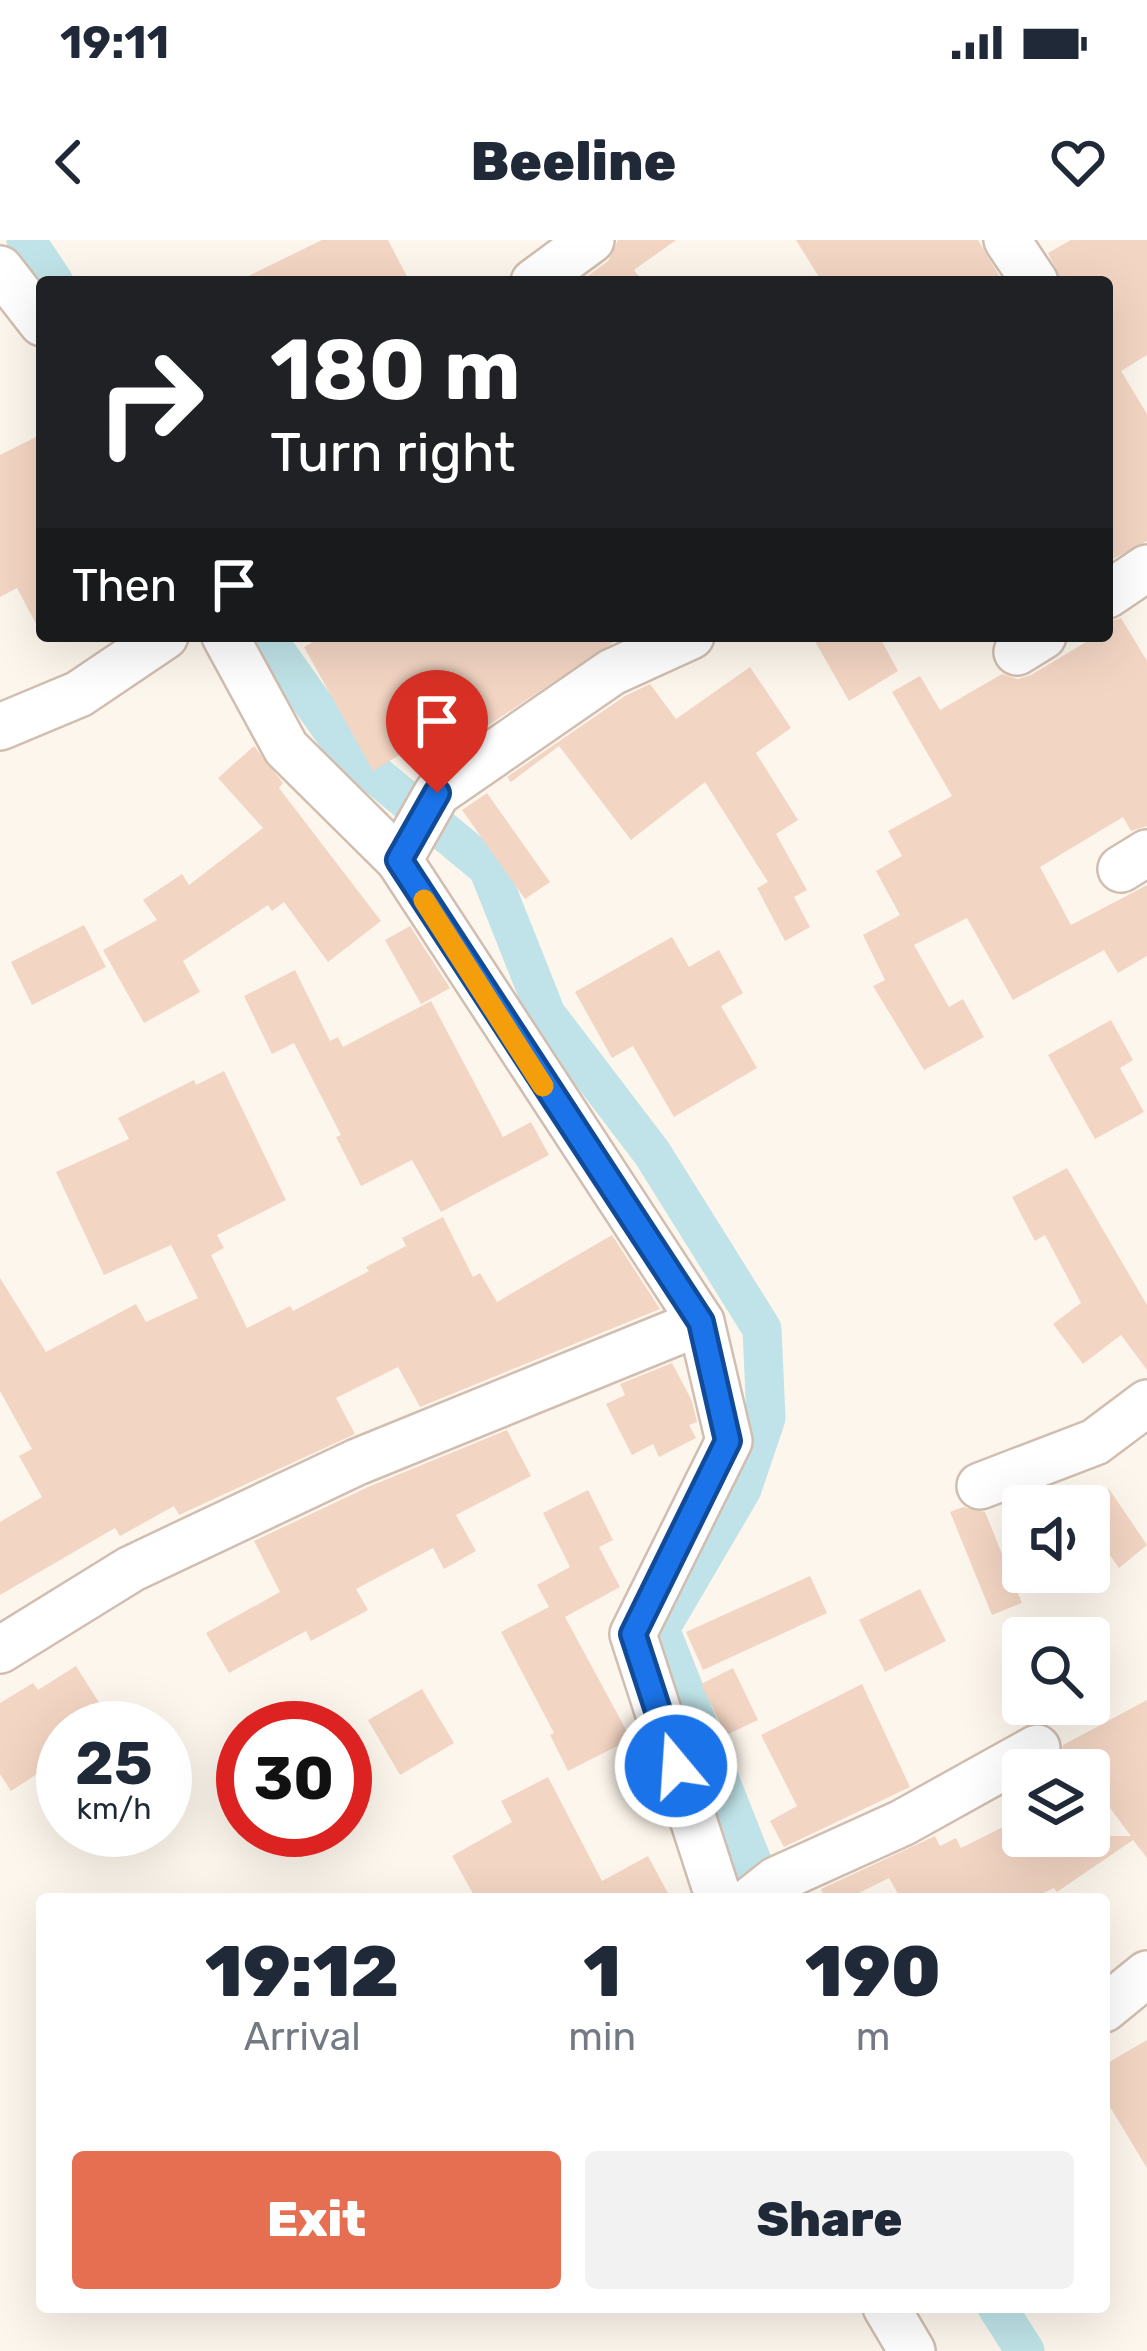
<!DOCTYPE html>
<html lang="en">
<head>
<meta charset="utf-8">
<style>
  body { margin:0; font-family:Rubik,sans-serif; background:#f2f2f3; color:#1f2937; height:100vh; display:flex; flex-direction:column; font-size:45px; white-space:nowrap }
  * { box-sizing:border-box; margin:0 }
  p { font-size:39px; color:#747a83 }
  .icon { flex:none; width:66px; height:66px; fill:none; stroke:currentColor; stroke-width:2; stroke-linecap:round; stroke-linejoin:round }
  .map { position:relative; flex:1; overflow:hidden }
  .sheet { position:absolute; left:36px; top:1653px; width:1074px; height:420px; display:flex; flex-direction:column; background:#fff; border-radius:12px; box-shadow:0 12px 48px #0002 }
  .sheet>* { flex:none }
  .top-card { position:absolute; left:36px; top:36px; width:1077px; height:366px; border-radius:12px; box-shadow:0 12px 48px #0002; background:#202124; color:#fff; overflow:hidden }
  .tools { position:absolute; left:1002px; top:1245px; display:grid; gap:24px }
  .tools a { display:grid; place-items:center; width:108px; height:108px; border-radius:12px; background:#fff; box-shadow:0 12px 48px #0002; font-size:60px }
  .speed { position:absolute; left:36px; top:1461px; display:flex; gap:24px; font-size:60px; font-weight:700; text-align:center }
  .speed>* { display:grid; place-content:center; width:156px; height:156px; border-radius:50%; background:#fff; box-shadow:0 12px 48px #0002; line-height:1 }
  .speed small { font-size:30px; font-weight:400 }
  .speed .limit { border:18px solid #d22; background:#fff; color:#111 }
  .pin { position:absolute; display:grid; place-items:center; width:102px; height:102px; color:#fff; margin:-123px -51px; border-radius:50% 50% 50% 0; rotate:-45deg; box-shadow:0 0 12px #0007 }
  .pin .icon { rotate:45deg }
  .me { position:absolute; width:132px; margin:-66px; rotate:342deg; stroke-linejoin:round; filter:drop-shadow(0 0 9px #0008) }
  .turn { display:flex; align-items:center; gap:42px; height:252px; padding:0 36px; font-size:54px }
  .turn .icon { width:156px; height:156px; stroke-width:2.5 }
  .turn b { display:block; font-size:84px; line-height:102px }
  .then { display:flex; align-items:center; height:114px; padding:0 36px; background:#0003; gap:24px; font-size:45px }
  .eta { display:flex; justify-content:space-evenly; align-items:center; height:204px; text-align:center }
  .eta b { font-size:72px; font-weight:800; line-height:84px }
  .cta { display:flex; gap:24px; margin-top:auto; padding:24px 36px }
  .cta a { flex:1; height:138px; border-radius:12px; background:#e76f51; color:#fff; font-size:48px; font-weight:800; line-height:138px; text-align:center }
  .cta a+a { background:#f2f2f3; color:#1f2937 }
  .status { display:flex; justify-content:space-between; align-items:center; height:84px; padding:0 60px; background:#fff; direction:ltr }
  .status svg { height:33px; fill:currentColor }
  header { display:flex; justify-content:space-between; align-items:center; height:156px; padding:0 36px; background:#fff; font-size:54px; font-weight:800 }
  .map>svg:first-child { display:block }
</style>
</head>
<body>
<div class="status"><b>19:11</b><svg viewBox="0 0 49 12"><path d="M0 12V9h3v3zM5 12V6h3v6zM10 12V3h3v9zM15 12V0h3v12zM26 1h20v11H26zM47 4h2v5h-2z"/></svg></div>
<header><svg class="icon" aria-label="back" viewBox="0 0 24 24"><path d="M15 5l-7 7 7 7"/></svg>Beeline<svg class="icon" aria-label="heart" viewBox="0 0 24 24"><path d="M12 20l-8-8c-3-5 5-10 8-4 3-6 11-1 8 4z"/></svg></header>
<div class="map">
<svg width="1147" height="2111" viewBox="0 0 1147 2111">
  <rect width="100%" height="100%" fill="#fdf6ec"/>
  <g fill="none" stroke-linecap="round" stroke-linejoin="round">
    <g stroke="#bfe3e8" stroke-width="39">
      <polyline points="26,0 54,42"/>
      <polyline points="265,396 347,511 488,628 546,774 652,913 762,1089 766,1178 742,1249 660,1389 767,1659"/>
      <polyline points="997,2067 1025,2111"/>
    </g>
  </g>
  <g fill="#f3d5c3">
    <polygon points="322,0 388,0 410,42 236,42"/>
    <polygon points="618,0 676,0 634,30 643,42 580,42 608,21"/>
    <polygon points="796,0 978,0 1003,42 822,42"/>
    <polygon points="1071,0 1147,0 1147,115 1121,131 1147,174 1147,301 1107,322 1107,42 1062,42 1048,13"/>
    <polygon points="42,194 42,395 17,348 0,357 0,215"/>
    <polygon points="1121,378 1147,421 1147,586 1131,591 1123,577 1040,627 1071,685 1147,645 1147,716 1118,733 1104,710 1013,760 967,678 914,705 949,767 963,759 984,797 924,830 873,746 885,740 863,695 900,675 876,631 902,616 888,591 952,556 892,452 920,436 940,470 1002,434 1018,439 1031,435 1096,396 1107,396 1107,382"/>
    <polygon points="323,396 614,396 617,400 478,492 467,474 373,531 304,407"/>
    <polygon points="812,396 879,396 898,431 849,461"/>
    <polygon points="750,427 791,488 756,513 798,580 776,594 807,650 794,657 810,687 785,701 757,648 768,642 705,542 631,600 559,506 511,542 507,537 625,456 650,444 676,479"/>
    <polygon points="254,506 283,543 279,548 381,681 328,722 284,662 272,671 268,665 183,721 200,752 144,783 103,710 157,680 143,660 182,634 189,645 263,588 218,538"/>
    <polygon points="487,553 550,642 525,659 462,570"/>
    <polygon points="84,685 106,727 32,765 11,722"/>
    <polygon points="410,686 450,748 421,764 385,700"/>
    <polygon points="672,697 689,727 719,710 743,753 721,766 757,828 674,877 633,806 612,818 575,752"/>
    <polygon points="295,730 330,801 338,797 343,807 431,761 503,897 531,882 549,915 441,972 412,920 361,946 336,897 341,895 294,803 272,814 244,756"/>
    <polygon points="1111,780 1133,820 1120,828 1144,872 1095,899 1048,815"/>
    <polygon points="224,831 286,960 217,995 224,1008 211,1015 247,1088 290,1066 293,1071 369,1031 366,1027 406,1006 402,998 443,977 473,1037 480,1033 497,1062 612,995 660,1069 420,1167 398,1127 336,1158 355,1194 179,1275 174,1266 120,1296 115,1288 0,1355 0,1282 42,1257 19,1216 32,1209 0,1151 0,1038 46,1112 136,1064 146,1082 198,1058 171,1005 104,1035 56,932 129,899 118,878 194,840 196,845"/>
    <polygon points="1067,928 1147,1065 1147,1130 1121,1095 1083,1124 1053,1084 1081,1063 1045,995 1035,1001 1012,957"/>
    <polygon points="672,1123 692,1161 697,1182 689,1185 696,1198 659,1217 653,1204 632,1215 606,1164 625,1155 620,1144"/>
    <polygon points="507,1190 531,1236 456,1275 476,1311 444,1329 433,1308 356,1349 368,1370 311,1401 306,1391 229,1433 206,1393 280,1352 254,1301 368,1247"/>
    <polygon points="1109,1249 1147,1305 1119,1328 1089,1285 1089,1266 1083,1266"/>
    <polygon points="588,1250 613,1300 599,1307 620,1347 565,1377 631,1499 568,1531 550,1495 554,1493 501,1392 549,1367 537,1345 570,1327 543,1273"/>
    <polygon points="963,1267 985,1272 1022,1363 992,1375 950,1272"/>
    <polygon points="810,1336 827,1373 703,1430 686,1392"/>
    <polygon points="920,1349 946,1401 885,1432 859,1380"/>
    <polygon points="76,1426 115,1488 63,1488 63,1517 11,1551 0,1534 0,1463 33,1443 38,1450"/>
    <polygon points="733,1428 758,1480 726,1495 701,1444"/>
    <polygon points="862,1444 910,1547 784,1607 770,1581 797,1566 761,1495"/>
    <polygon points="422,1449 454,1503 400,1535 368,1480"/>
    <polygon points="1147,1460 1147,1618 1133,1600 1057,1652 1054,1648 1031,1659 901,1659 889,1638 847,1659 825,1659 821,1649 935,1596 940,1606 956,1598 961,1608 1023,1577 1023,1596 1131,1596 1089,1540 1089,1530 1052,1530 1061,1521 1063,1505"/>
    <polygon points="548,1537 602,1641 648,1616 671,1659 476,1659 452,1616 512,1582 501,1561"/>
    <polygon points="1147,1800 1147,1928 1104,1857 1104,1825"/>
  </g>
  <g fill="none" stroke-linecap="round" stroke-linejoin="round">
    <g stroke="#d1beb0" stroke-width="50">
      <g id="minor">
        <polyline points="1007,0 1035,42"/>
        <polyline points="0,29 42,83"/>
        <polyline points="534,42 591,0"/>
        <polyline points="1107,355 1147,328"/>
        <polyline points="225,396 286,508 399,620 701,1082 729,1201 633,1394 719,1659"/>
        <polyline points="1017,412 1043,396"/>
        <polyline points="0,487 79,454 165,396"/>
        <polyline points="399,620 437,553 612,432 691,396"/>
        <polyline points="1121,629 1147,613"/>
        <polyline points="980,1246 1095,1202 1147,1163"/>
        <polyline points="0,1410 131,1329 357,1222 701,1082"/>
        <polyline points="752,1659 776,1640 902,1583 1037,1508"/>
        <polyline points="1104,1769 1147,1734"/>
        <polyline points="886,2067 912,2111"/>
      </g>
    </g>
    <use href="#minor" stroke="#fff" stroke-width="45"/>
  </g>
  <g fill="none" stroke-linecap="round" stroke-linejoin="round">
    <g stroke="#114b97" stroke-width="30">
      <polyline id="route" points="437,553 399,620 701,1082 728,1201 633,1394 676,1526"/>
    </g>
    <use href="#route" stroke="#1a73e8" stroke-width="21"/>
    <polyline stroke="#f59e0b" stroke-width="21" points="424,660 543,846"/>
  </g>
</svg>
<div class="tools">
<a><svg class="icon" aria-label="sound" viewBox="0 0 24 24"><path d="M4 9h4l5-4v14l-5-4H4zM17 9q2 3 0 6"/></svg></a>
<a><svg class="icon" aria-label="search" viewBox="0 0 24 24"><circle cx="10" cy="10" r="6"/><path d="M15 15l6 6"/></svg></a>
<a><svg class="icon" aria-label="layers" viewBox="0 0 24 24"><path d="M12 4l9 5-9 5-9-5zM3 14l9 5 9-5"/></svg></a>
</div>
<div class="speed"><div>25<small>km/h</small></div><div class="limit">30</div></div>
<div class="pin" style="left:437px;top:553px;background:#d93025"><svg class="icon" aria-label="arrive" viewBox="0 0 24 24"><path d="M6 21V4h12l-3 4 3 4H6"/></svg></div>
<svg class="me" style="left:676px;top:1526px" viewBox="-20 -20 40 40"><circle r="17" fill="#1a73e8" stroke="#fff" stroke-width="3"/><path d="M0-11L8 9 0 5-8 9z" fill="#fff"/></svg>
<div class="top-card">
<div class="turn"><svg class="icon" aria-label="right" viewBox="0 0 24 24"><path d="M7 20v-9h11M14 6l5 5-5 5"/></svg><div><b>180 m</b>Turn right</div></div>
<div class="then">Then<svg class="icon" aria-label="arrive" viewBox="0 0 24 24"><path d="M6 21V4h12l-3 4 3 4H6"/></svg></div>
</div>
<section class="sheet">
<div class="eta">
<div><b>19:12</b><p>Arrival</p></div>
<div><b>1</b><p>min</p></div>
<div><b>190</b><p>m</p></div>
</div>
<div class="cta"><a>Exit</a><a>Share</a></div>
</section>
</div>
</body>
</html>
